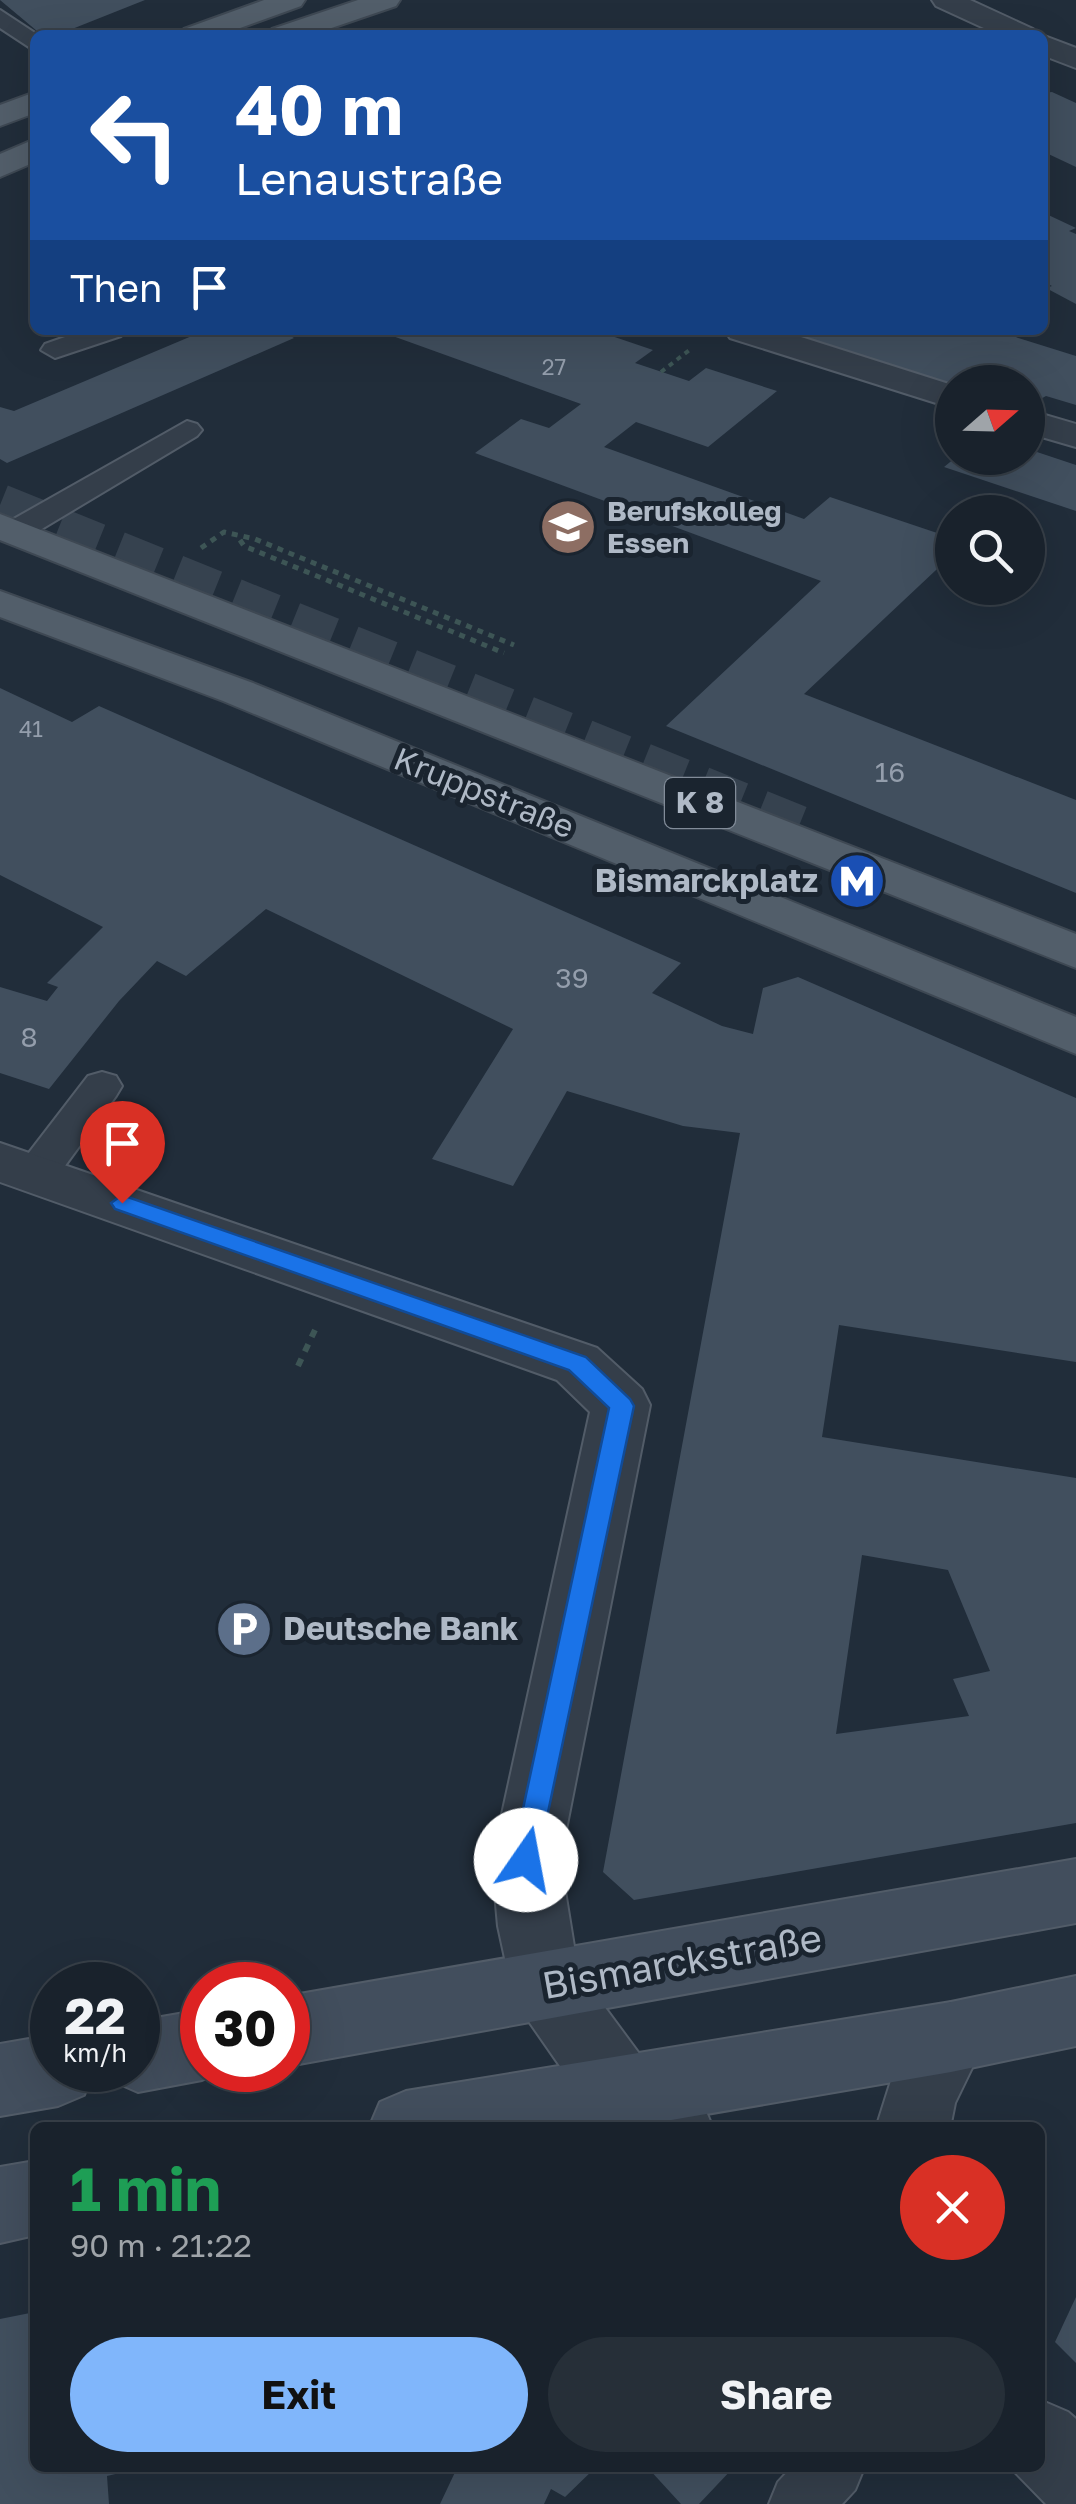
<!DOCTYPE html>
<html lang="en">
<head>
<meta charset="utf-8">
<style>
  body { margin:0; font-family:"Golos Text",sans-serif; background:#262f38; color:#f1f3f6; height:100vh; display:flex; flex-direction:column; font-size:38px; white-space:nowrap }
  * { box-sizing:border-box; margin:0 }
  p { font-size:32px; color:#9fa4a9 }
  .icon { flex:none; width:55px; height:55px; fill:none; stroke:currentColor; stroke-width:2; stroke-linecap:round; stroke-linejoin:round }
  .map { position:relative; flex:1; overflow:hidden }
  .details { position:absolute; left:30px; top:2122px; width:1015px; height:350px; display:flex; flex-direction:column; background:#19222c; border-radius:15px; box-shadow:0 10px 40px #0002,0 0 0 2px #373f48 }
  .details>* { flex:none }
  .guide { position:absolute; left:30px; top:30px; width:1018px; height:305px; border-radius:15px; box-shadow:0 10px 40px #0002,0 0 0 2px #373f48; background:#1a4fa0; color:#fff; overflow:hidden }
  .needle { width:65px; rotate:70deg }
  .controls { position:absolute; left:935px; top:365px; display:grid; gap:20px }
  .controls a { display:grid; place-items:center; width:110px; height:110px; border-radius:50%; background:#19222c; box-shadow:0 10px 40px #0002,0 0 0 2px #373f48; font-size:50px }
  .speed { position:absolute; left:30px; top:1962px; display:flex; gap:20px; font-size:50px; font-weight:700; text-align:center }
  .speed>* { display:grid; place-content:center; width:130px; height:130px; border-radius:50%; background:#19222c; box-shadow:0 10px 40px #0002,0 0 0 2px #373f48; line-height:1 }
  .speed small { font-size:25px; font-weight:400 }
  .speed .limit { border:15px solid #d22; background:#fff; color:#111 }
  .pin { position:absolute; display:grid; place-items:center; width:85px; height:85px; color:#fff; margin:-102px -42px; border-radius:50% 50% 50% 0; rotate:-45deg; box-shadow:0 0 10px #0007 }
  .pin .icon { rotate:45deg }
  .me { position:absolute; width:110px; margin:-55px; rotate:12deg; stroke-linejoin:round; filter:drop-shadow(0 0 8px #0008) }
  .turn { display:flex; align-items:center; gap:35px; height:210px; padding:0 40px; font-size:45px }
  .turn .icon { width:130px; height:130px; stroke-width:2.5 }
  .turn b { display:block; font-size:70px; line-height:85px }
  .then { display:flex; align-items:center; height:95px; padding:0 40px; background:#0003; gap:20px; font-size:38px }
  .round { display:grid; place-items:center; flex:none; width:105px; height:105px; border-radius:52px; background:#262f38 }
  .head { display:flex; align-items:center; justify-content:space-between; height:170px; padding:0 40px }
  h1 { font-size:60px; font-weight:700; line-height:75px; color:#1e9e55 }
  .cta { display:flex; gap:20px; margin-top:auto; padding:20px 40px }
  .cta a { flex:1; height:115px; border-radius:60px; background:#80b6fb; color:#111; font-size:40px; font-weight:700; line-height:115px; text-align:center }
  .cta a+a { background:#262f38; color:#f1f3f6 }
  .map>svg:first-child { display:block }
</style>
</head>
<body>
<div class="map">
<svg width="1076" height="2504" viewBox="0 0 1076 2504">
  <rect width="100%" height="100%" fill="#212d3a"/>
  <g fill="#414f5e" fill-rule="evenodd">
    <polygon points="0,0 145,0 57,35 43,29 37,31"/>
    <polygon points="1052,92 1076,103 1076,167 1042,151 1042,93"/>
    <polygon points="1042,212 1076,228 1069,231 1076,234 1076,304 1046,288 1052,286 1042,281"/>
    <polygon points="206,330 298,330 289,335 294,338 7,463 0,459 0,407 14,411"/>
    <polygon points="376,330 594,330 653,350 635,363 689,381 706,368 777,391 708,447 636,422 604,447 804,519 830,497 952,538 952,555 804,694 1076,800 1076,893 666,726 821,581 475,453 521,419 549,428 581,404"/>
    <polygon points="779,330 993,330 1076,356 1076,405 1046,396 1028,406 1028,382 952,382 952,387"/>
    <polygon points="1028,449 1076,465 1076,511 944,467 955,458 1028,458"/>
    <path d="M0,688L72,722L99,706L681,963L652,993L722,1026L753,1034L763,988L798,977L1076,1098V1362L839,1325L822,1437L1076,1478V1823L634,1900L603,1872L740,1133L683,1126L567,1091L513,1186L432,1159L513,1029L266,909L186,976L157,961L119,1001L49,1089L0,1073V987L47,1001L58,987L47,983L103,927L0,875ZM862,1555L948,1570L990,1671L953,1679L969,1716L836,1734Z"/>
    <polygon points="1076,2297 1076,2363 1055,2342"/>
    <polygon points="35,2312 35,2468 141,2468 107,2476 109,2504 0,2504 0,2319"/>
    <polygon points="457,2468 595,2468 565,2497 551,2489 544,2504 440,2504"/>
    <polygon points="648,2468 733,2468 699,2504 681,2504"/>
  </g>
  <g fill="none" stroke-linecap="round" stroke-linejoin="round">
    <polyline stroke="#36424f" stroke-width="42" stroke-dasharray="42 21" stroke-linecap="butt" points="0,505 800,827"/>
    <g stroke="#525c68" stroke-width="4">
      <g id="lane">
        <polygon points="0,10 38,35 35,51 0,28"/>
        <polygon points="85,330 125,330 121,336 55,358 41,350 45,344"/>
        <polygon points="187,421 197,424 202,430 197,436 25,539 14,541 0,534 3,525"/>
        <polygon points="102,1072 116,1076 122,1086 116,1096 51,1185 36,1189 21,1185 15,1174 21,1163 88,1076"/>
        <polygon points="791,2468 864,2468 855,2490 842,2504 769,2504 778,2482"/>
      </g>
    </g>
    <g stroke="#525c68" stroke-width="4">
      <g id="street">
        <polygon points="932,0 970,0 1033,29 1038,35 999,35 936,6"/>
        <polygon points="1042,35 1076,48 1076,68 1042,55"/>
        <polygon points="725,330 779,330 952,385 952,408 730,338"/>
        <polygon points="1028,410 1076,424 1076,447 1028,433"/>
        <polygon points="0,1143 597,1348 642,1389 650,1405 560,1860 578,1971 646,2063 702,2102 713,2128 613,2128 594,2115 521,2010 511,1986 498,1926 492,1860 590,1412 557,1380 0,1182"/>
        <polygon points="951,2002 976,2012 987,2037 955,2103 950,2128 876,2128 895,2068 926,2012"/>
        <polygon points="1040,2400 1068,2412 1076,2419 1076,2504 1046,2504 1011,2468 1040,2468"/>
      </g>
    </g>
    <g stroke="#525c68" stroke-width="4">
      <g id="secondary">
        <polygon points="1076,1859 1076,1923 288,2066 288,1996"/>
        <polygon points="1076,1976 1076,2046 951,2072 625,2128 369,2128 380,2102 406,2091 951,2002"/>
        <polygon points="202,2010 202,2070 227,2070 202,2080 138,2092 113,2081 108,2070 138,2070 138,2021"/>
        <polygon points="52,2035 52,2070 94,2070 84,2095 58,2106 0,2116 0,2044"/>
        <polygon points="35,2161 35,2235 0,2243 0,2167"/>
      </g>
    </g>
    <g stroke="#3e4853" stroke-width="4">
      <g id="primary">
        <polygon points="264,0 305,0 301,6 221,35 179,35 184,29"/>
        <polygon points="358,0 400,0 396,6 311,35 267,35 272,29"/>
        <polygon points="35,92 35,113 0,126 0,105"/>
        <polygon points="35,139 35,162 0,177 0,154"/>
        <polygon points="0,514 1076,934 1076,968 0,540"/>
        <polygon points="0,591 253,683 1076,1017 1076,1054 223,701 0,617"/>
      </g>
    </g>
    <g stroke="#3d5555" stroke-width="4" stroke-dasharray="5 5" stroke-linecap="butt">
      <polyline points="131,35 145,30"/>
      <polyline points="661,372 692,348"/>
    </g>
    <g stroke="#3d5555" stroke-width="5" stroke-dasharray="6 6" stroke-linecap="butt">
      <polyline points="240,540 244,546 504,653"/>
      <polyline points="201,548 224,532 255,539 514,645"/>
    </g>
    <polyline stroke="#3d5555" stroke-width="6" stroke-dasharray="8 8" stroke-linecap="butt" points="298,1366 315,1330"/>
    <use href="#lane" fill="#343e4a" fill-rule="evenodd"/>
    <use href="#street" fill="#343e4a" fill-rule="evenodd"/>
    <use href="#secondary" fill="#424e5d" fill-rule="evenodd"/>
    <use href="#primary" fill="#525e6a" fill-rule="evenodd"/>
  </g>
  <polygon fill="#1a73e8" stroke="#114b97" stroke-width="2.5" points="122,1195 586,1357 630,1399 634,1406 536,1869 526,1873 516,1869 512,1860 609,1408 569,1370 115,1209 111,1203"/>
  <defs>
    <g id="school-disc" transform="scale(2.875)"><circle r="9.5" fill="#8d6e63" stroke="#1a242f"/><path d="M0-5L7-2L0 1L-7-2ZM-4 1L0 2.5L4 1V4Q0 6-4 4Z" fill="#fff"/></g>
    <g id="metro-disc" transform="scale(2.875)"><circle r="9.5" fill="#1a4fb4" stroke="#1a242f"/><path d="M-5.5 5V-5H-3L0 0L3-5H5.5V5H3V-.5L0 4L-3-.5V5Z" fill="#fff"/></g>
    <g id="parking-disc" transform="scale(2.875)"><circle r="9.5" fill="#5c6f8a" stroke="#1a242f"/><path d="M-3.5-5.5H1a3.5 3.5 0 0 1 0 7H-1V5.5H-3.5ZM-1-3.4V-.6H.8a1.4 1.4 0 0 0 0-2.8Z" fill="#fff"/></g>
  </defs>
  <g fill-rule="evenodd">
    <use href="#school-disc" x="568" y="527"/>
    <use href="#metro-disc" x="857" y="881"/>
    <use href="#parking-disc" x="244" y="1629"/>
  </g>
  <g text-anchor="middle" stroke-width="10" stroke-linejoin="round" paint-order="stroke">
    <g font-size="22" fill="#949eac">
      <text x="554" y="375">27</text>
      <text x="31" y="737">41</text>
    </g>
    <g font-size="28" font-weight="bold" fill="#afb9c6" stroke="#1a242f" text-anchor="start">
      <text x="607" y="521">Berufskolleg<tspan x="607" dy="32">Essen</tspan></text>
    </g>
    <g font-size="28" fill="#949eac">
      <text x="890" y="782">16</text>
      <text x="572" y="988">39</text>
      <text x="29" y="1047">8</text>
    </g>
    <rect fill="#1a242f" stroke="#828c99" stroke-width="2.5" x="665" y="778" width="70" height="50" rx="8"/>
    <g font-size="30" font-weight="bold" fill="#afb9c6">
      <text x="700" y="813">K 8</text>
    </g>
    <g font-size="32" fill="#afb9c6" stroke="#1a242f">
      <text transform="translate(484 793) rotate(22)" y="11">Kruppstraße</text>
    </g>
    <g font-size="32" font-weight="bold" fill="#afb9c6" stroke="#1a242f" text-anchor="end">
      <text x="818" y="892">Bismarckplatz</text>
      <text x="283" y="1640" text-anchor="start">Deutsche Bank</text>
    </g>
    <g font-size="38" fill="#afb9c6" stroke="#1a242f">
      <text transform="translate(682 1962) rotate(-10)" y="13">Bismarckstraße</text>
    </g>
  </g>
</svg>
<div class="controls">
<a><svg class="needle" viewBox="-14 -14 28 28"><path d="M0-13l5 13h-10z" fill="#e53935"/><path d="M0 13l5-13h-10z" fill="#9fa4a9"/></svg></a>
<a><svg class="icon" aria-label="search" viewBox="0 0 24 24"><circle cx="10" cy="10" r="6"/><path d="M15 15l6 6"/></svg></a>
</div>
<div class="speed"><div>22<small>km/h</small></div><div class="limit">30</div></div>
<div class="pin" style="left:122px;top:1203px;background:#d93025"><svg class="icon" aria-label="arrive" viewBox="0 0 24 24"><path d="M6 21V4h12l-3 4 3 4H6"/></svg></div>
<svg class="me" style="left:526px;top:1860px" viewBox="-20 -20 40 40"><circle r="19" fill="#fff"/><path d="M0-13L10 11 0 6-10 11z" fill="#1a73e8"/></svg>
<div class="guide">
<div class="turn"><svg class="icon" aria-label="left" viewBox="0 0 24 24"><path d="M17 20v-9H6M10 6l-5 5 5 5"/></svg><div><b>40 m</b>Lenaustraße</div></div>
<div class="then">Then<svg class="icon" aria-label="arrive" viewBox="0 0 24 24"><path d="M6 21V4h12l-3 4 3 4H6"/></svg></div>
</div>
<section class="details">
<div class="head"><div><h1>1 min</h1><p>90 m · 21:22</p></div><a class="round" style="background:#d93025;color:#fff"><svg class="icon" aria-label="close" viewBox="0 0 24 24"><path d="M6 6l12 12M18 6L6 18"/></svg></a></div>
<div class="cta"><a>Exit</a><a>Share</a></div>
</section>
</div>
</body>
</html>
